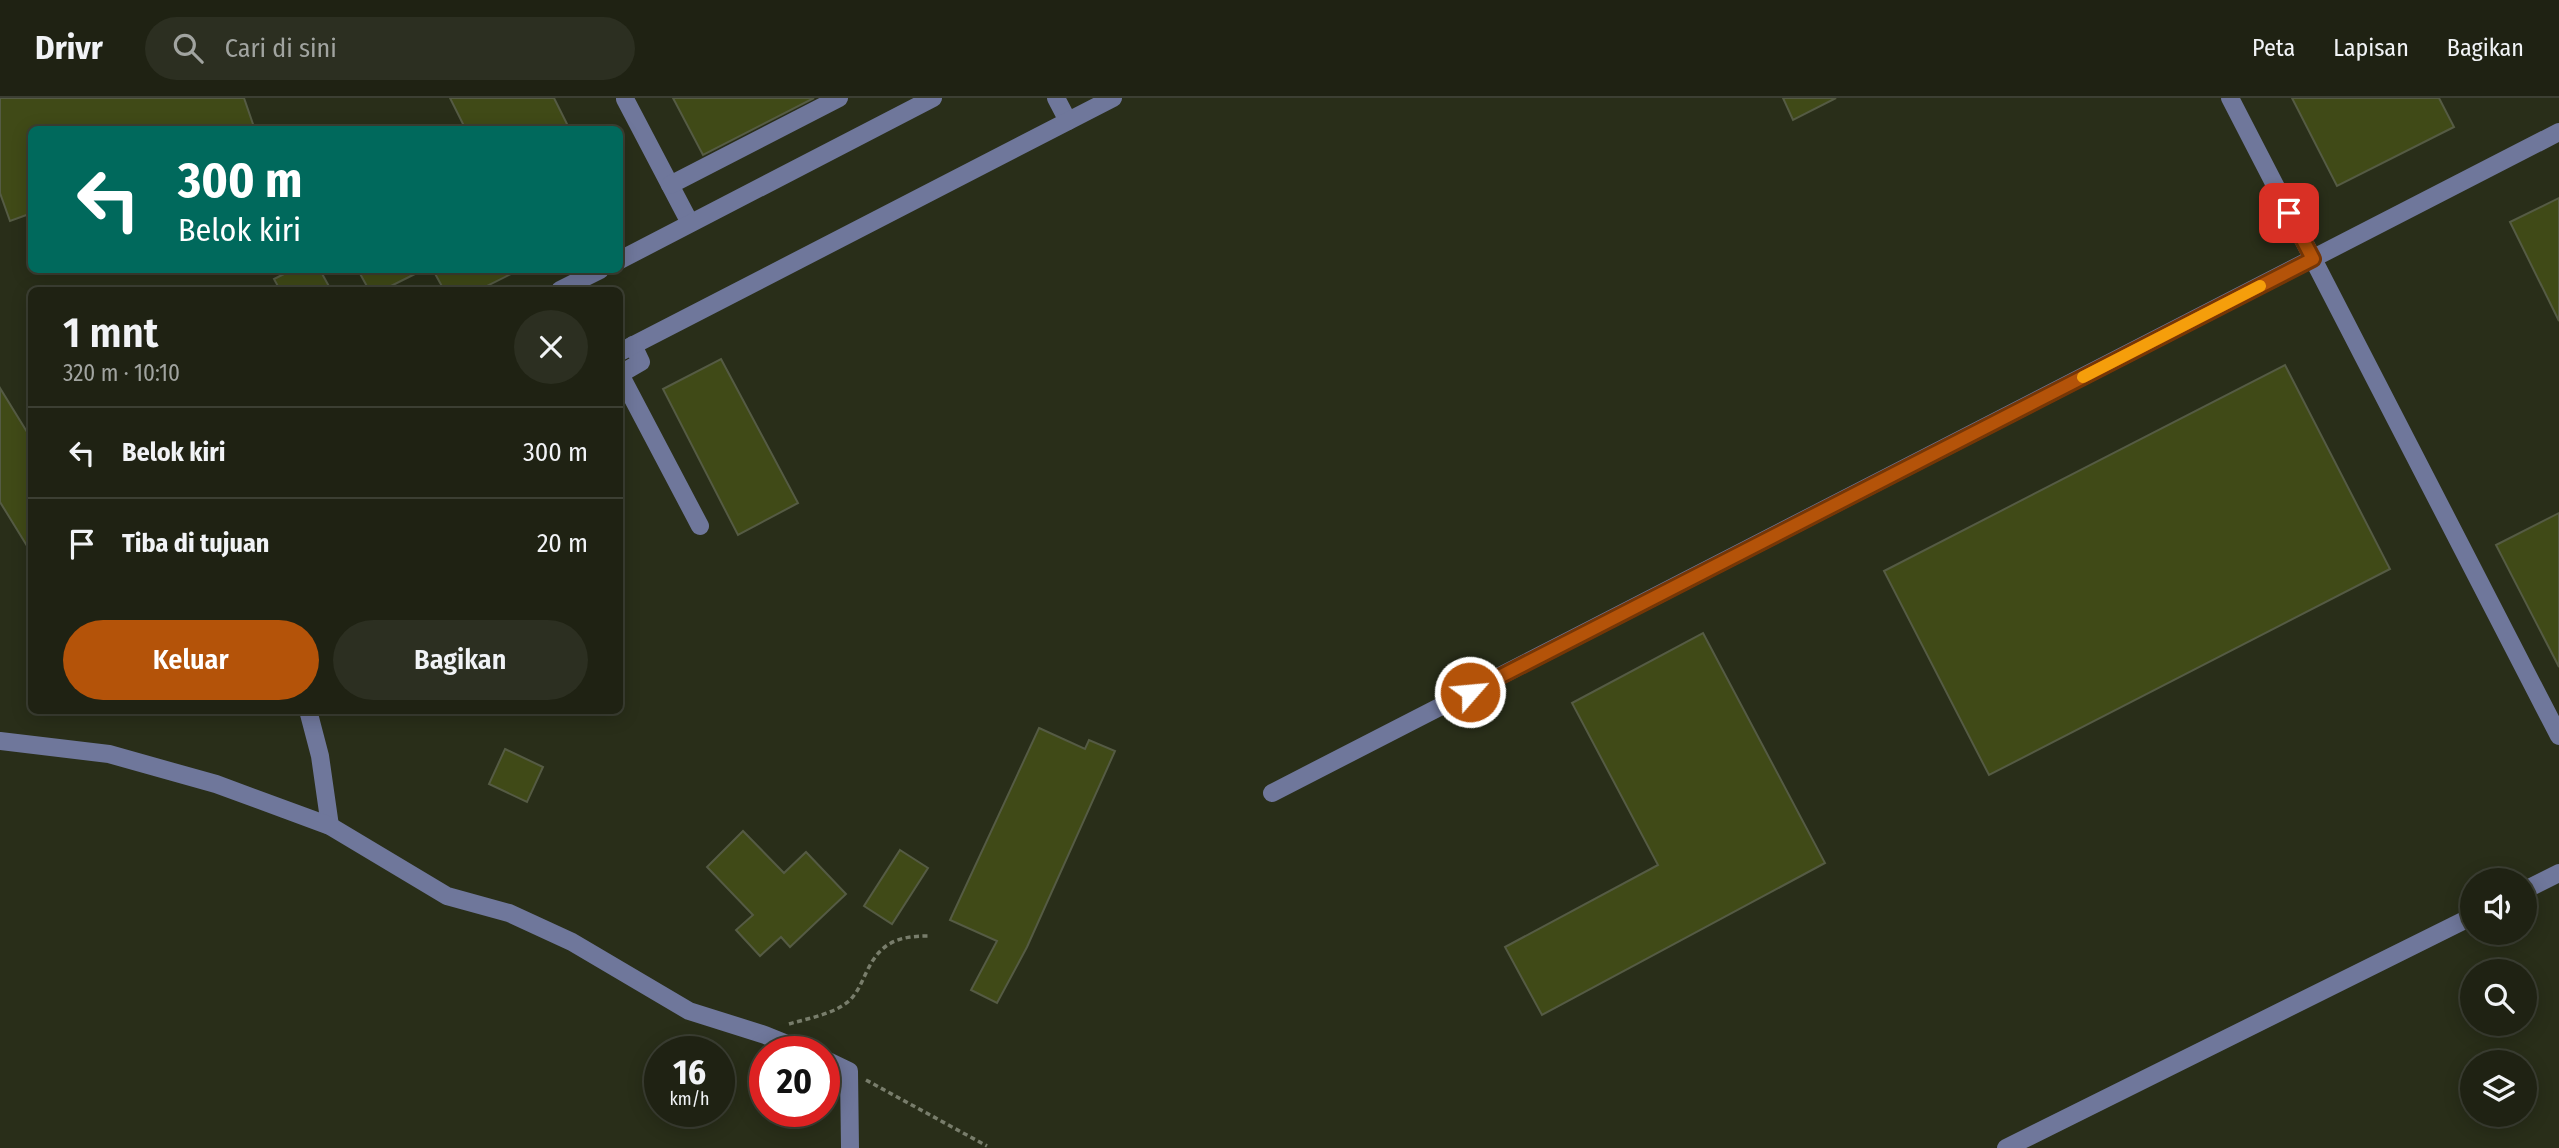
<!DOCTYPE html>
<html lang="id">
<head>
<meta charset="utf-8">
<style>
  body { margin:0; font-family:"Fira Sans Condensed",sans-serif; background:#2c2f21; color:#f1f3f6; height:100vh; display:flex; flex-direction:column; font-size:26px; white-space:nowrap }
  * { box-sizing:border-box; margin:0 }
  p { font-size:23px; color:#a1a4a0 }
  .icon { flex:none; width:38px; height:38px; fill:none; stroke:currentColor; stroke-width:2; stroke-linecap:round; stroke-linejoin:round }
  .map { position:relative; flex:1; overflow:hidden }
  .details { position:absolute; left:28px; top:189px; width:595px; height:427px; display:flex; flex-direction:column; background:#1f2213; border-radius:10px; box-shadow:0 4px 18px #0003,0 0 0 2px #3c3f33 }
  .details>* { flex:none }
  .hud { position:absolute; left:28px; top:28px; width:595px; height:147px; border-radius:10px; box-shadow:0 4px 18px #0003,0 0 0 2px #3c3f33; background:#00695c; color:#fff; overflow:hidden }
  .fabs { position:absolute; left:2460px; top:770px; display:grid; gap:14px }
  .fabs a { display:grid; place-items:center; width:77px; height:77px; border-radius:50%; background:#1f2213; box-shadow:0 4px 18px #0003,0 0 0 2px #3c3f33; font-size:35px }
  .speed { position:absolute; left:644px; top:938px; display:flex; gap:14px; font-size:35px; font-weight:700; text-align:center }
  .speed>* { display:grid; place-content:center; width:91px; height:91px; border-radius:50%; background:#1f2213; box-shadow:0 4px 18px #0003,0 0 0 2px #3c3f33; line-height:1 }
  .speed small { font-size:18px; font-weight:400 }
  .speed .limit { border:10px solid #d22; background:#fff; color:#111 }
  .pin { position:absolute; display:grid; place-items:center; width:60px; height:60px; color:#fff; margin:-30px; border-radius:14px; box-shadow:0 4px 10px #0006 }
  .me { position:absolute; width:77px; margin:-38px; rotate:63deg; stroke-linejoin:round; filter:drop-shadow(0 0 5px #0008) }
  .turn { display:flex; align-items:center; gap:24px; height:147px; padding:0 35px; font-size:32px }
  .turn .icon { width:91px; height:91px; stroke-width:2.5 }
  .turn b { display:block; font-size:49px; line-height:60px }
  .round { display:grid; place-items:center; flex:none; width:74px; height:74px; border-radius:37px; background:#2c2f21 }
  .head { display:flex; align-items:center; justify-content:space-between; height:119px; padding:0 35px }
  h1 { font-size:42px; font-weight:600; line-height:52px }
  .cta { display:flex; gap:14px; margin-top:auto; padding:14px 35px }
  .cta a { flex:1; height:80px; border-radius:42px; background:#b45309; color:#fff; font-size:28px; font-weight:600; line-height:80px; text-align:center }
  .cta a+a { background:#2c2f21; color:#f1f3f6 }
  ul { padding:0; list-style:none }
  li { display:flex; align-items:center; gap:21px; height:91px; padding:0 35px; border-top:2px solid #3c3f33 }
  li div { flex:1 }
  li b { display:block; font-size:26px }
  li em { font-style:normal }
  header { display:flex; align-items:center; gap:42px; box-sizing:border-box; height:98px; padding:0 35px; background:#1f2213; border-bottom:2px solid #3c3f33 }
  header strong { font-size:33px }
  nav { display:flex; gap:38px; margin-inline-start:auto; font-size:24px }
  .search { width:490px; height:63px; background:#2c2f21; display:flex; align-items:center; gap:18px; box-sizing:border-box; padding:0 24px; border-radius:38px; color:#a1a4a0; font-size:26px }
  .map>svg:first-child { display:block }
</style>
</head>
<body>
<header>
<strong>Drivr</strong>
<div class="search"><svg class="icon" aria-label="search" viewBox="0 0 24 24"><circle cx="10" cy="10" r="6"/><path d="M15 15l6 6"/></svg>Cari di sini</div>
<nav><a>Peta</a><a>Lapisan</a><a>Bagikan</a></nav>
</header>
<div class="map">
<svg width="2559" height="1050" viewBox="0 0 2559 1050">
  <rect width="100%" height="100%" fill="#292e19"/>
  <g fill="#404a17" stroke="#555b44" stroke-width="2">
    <polygon points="0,0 244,0 255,32 32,32 32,115 10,123 0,95"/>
    <polygon points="450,0 554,0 570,32 466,32"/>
    <polygon points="673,0 814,0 703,57"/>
    <polygon points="1783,0 1836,0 1793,22"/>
    <polygon points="2292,0 2439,0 2454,29 2337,88"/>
    <polygon points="2559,100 2559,223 2510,124"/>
    <polygon points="292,172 320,172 331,192 280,192 274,181"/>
    <polygon points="358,172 423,172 383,192 369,192"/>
    <polygon points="433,172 519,172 479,192 444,192"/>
    <polygon points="721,261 798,405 738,437 663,291"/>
    <polygon points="2285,267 2390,471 1989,677 1884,473"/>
    <polygon points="0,290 32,342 32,456 0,404"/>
    <polygon points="2559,415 2559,569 2496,447"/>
    <polygon points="1703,535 1825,765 1542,917 1505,849 1658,767 1572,605"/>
    <polygon points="1039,630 1085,651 1089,642 1115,653 1027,849 997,905 971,892 997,843 950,822"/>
    <polygon points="505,651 543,669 527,704 489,686"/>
    <polygon points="743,733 784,775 806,754 846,796 790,849 781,839 760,858 736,832 753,817 707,769"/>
    <polygon points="900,752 928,770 892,826 864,808"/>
  </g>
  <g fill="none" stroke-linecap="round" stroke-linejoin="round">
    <g stroke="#787d6b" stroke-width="3.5" stroke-dasharray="5 3.5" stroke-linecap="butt">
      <path d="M789,926C809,920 835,916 850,902C858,894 862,883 867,873C881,844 898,838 929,838"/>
      <polyline points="866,982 987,1048"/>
    </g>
    <g stroke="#6f779b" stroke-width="18">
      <polyline points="1056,0 1068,23"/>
      <polyline points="2230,0 2559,638"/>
      <polyline points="625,1 690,125"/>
      <polyline points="670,87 839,0"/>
      <polyline points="620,162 933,0"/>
      <polyline points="560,192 600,172"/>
      <polyline points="633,247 641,264 622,275 622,280 700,428"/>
      <polyline points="620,254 1113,0"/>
      <polyline points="309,616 320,658 330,728"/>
      <polyline points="0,643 109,656 216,686 330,728 447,798 509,815 572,844 689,913 765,937 807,954"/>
      <polyline points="1272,695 2559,34"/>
      <polyline points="2525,792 2559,775"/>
      <polyline points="824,961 849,973 850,1050"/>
      <polyline points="2006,1050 2473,818"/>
    </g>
  </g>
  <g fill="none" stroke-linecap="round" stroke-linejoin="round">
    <g stroke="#753606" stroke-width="18">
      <polyline id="route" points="1470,594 2313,161 2289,115"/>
    </g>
    <use href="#route" stroke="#b45309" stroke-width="12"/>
    <polyline stroke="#f59e0b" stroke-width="12" points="2083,279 2260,188"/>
  </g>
</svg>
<div class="fabs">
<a><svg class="icon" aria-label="sound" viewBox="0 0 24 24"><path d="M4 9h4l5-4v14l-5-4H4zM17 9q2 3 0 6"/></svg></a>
<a><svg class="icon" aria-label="search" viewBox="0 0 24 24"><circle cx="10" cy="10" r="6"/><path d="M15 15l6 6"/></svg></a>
<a><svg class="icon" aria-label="layers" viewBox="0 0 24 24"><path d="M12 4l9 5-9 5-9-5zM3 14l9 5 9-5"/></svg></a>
</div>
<div class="speed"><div>16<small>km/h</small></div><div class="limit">20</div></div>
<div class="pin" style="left:2289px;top:115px;background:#d93025"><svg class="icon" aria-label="arrive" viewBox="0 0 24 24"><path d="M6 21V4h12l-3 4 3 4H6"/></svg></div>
<svg class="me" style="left:1470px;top:594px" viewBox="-20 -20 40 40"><circle r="17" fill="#b45309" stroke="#fff" stroke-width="3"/><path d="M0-11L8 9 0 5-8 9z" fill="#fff"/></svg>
<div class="hud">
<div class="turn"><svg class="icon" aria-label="left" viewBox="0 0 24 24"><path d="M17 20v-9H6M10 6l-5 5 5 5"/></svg><div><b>300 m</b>Belok kiri</div></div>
</div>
<section class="details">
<div class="head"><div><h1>1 mnt</h1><p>320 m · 10:10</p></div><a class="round"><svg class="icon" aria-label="close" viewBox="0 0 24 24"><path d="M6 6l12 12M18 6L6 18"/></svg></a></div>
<ul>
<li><svg class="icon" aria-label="left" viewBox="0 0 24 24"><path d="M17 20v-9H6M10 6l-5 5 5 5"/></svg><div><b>Belok kiri</b></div><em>300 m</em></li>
<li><svg class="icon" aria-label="arrive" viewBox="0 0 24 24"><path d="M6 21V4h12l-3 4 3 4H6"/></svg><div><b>Tiba di tujuan</b></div><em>20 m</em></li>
</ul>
<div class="cta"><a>Keluar</a><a>Bagikan</a></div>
</section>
</div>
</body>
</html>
